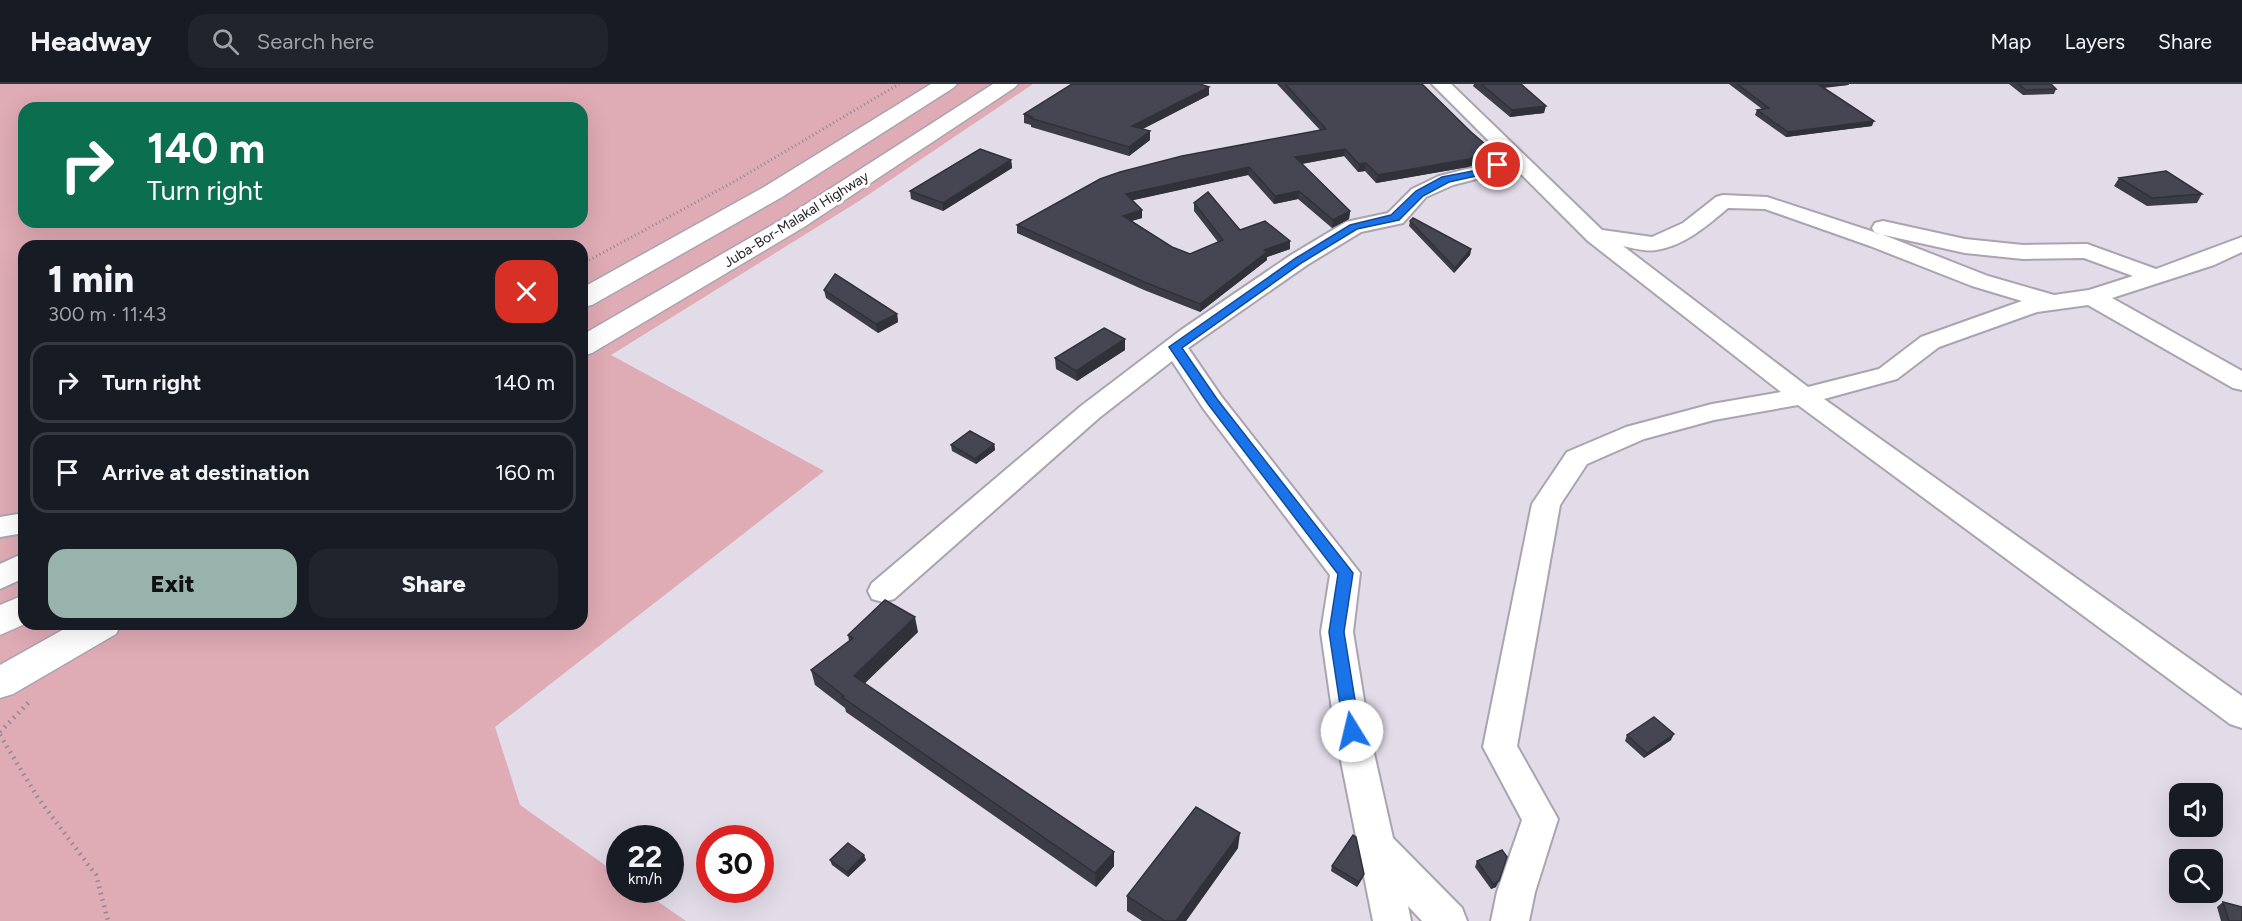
<!DOCTYPE html>
<html lang="en">
<head>
<meta charset="utf-8">
<style>
  body { margin:0; font-family:Figtree,sans-serif; background:#20242c; color:#f1f3f6; height:100vh; display:flex; flex-direction:column; font-size:22px; white-space:nowrap }
  * { box-sizing:border-box; margin:0 }
  p { font-size:20px; color:#9ea1a6 }
  .icon { flex:none; width:33px; height:33px; fill:none; stroke:currentColor; stroke-width:2; stroke-linecap:round; stroke-linejoin:round }
  .map { position:relative; flex:1; overflow:hidden }
  .details { position:absolute; left:18px; top:156px; width:570px; height:390px; display:flex; flex-direction:column; background:#171b24; border-radius:18px; box-shadow:0 6px 24px #0002 }
  .details>* { flex:none }
  .hud { position:absolute; left:18px; top:18px; width:570px; height:126px; border-radius:18px; box-shadow:0 6px 24px #0002; background:#0b6e4f; color:#fff; overflow:hidden }
  .controls { position:absolute; left:2169px; top:699px; display:grid; gap:12px }
  .controls a { display:grid; place-items:center; width:54px; height:54px; border-radius:12px; background:#171b24; box-shadow:0 6px 24px #0002; font-size:30px }
  .speed { position:absolute; left:606px; top:741px; display:flex; gap:12px; font-size:30px; font-weight:700; text-align:center }
  .speed>* { display:grid; place-content:center; width:78px; height:78px; border-radius:50%; background:#171b24; box-shadow:0 6px 24px #0002; line-height:1 }
  .speed small { font-size:15px; font-weight:400 }
  .speed .limit { border:9px solid #d22; background:#fff; color:#111 }
  .pin { position:absolute; display:grid; place-items:center; width:51px; height:51px; color:#fff; margin:-26px; border:3px solid #fff; border-radius:50%; box-shadow:0 2px 6px #0007 }
  .me { position:absolute; width:66px; margin:-33px; rotate:351deg; stroke-linejoin:round; filter:drop-shadow(0 0 4px #0008) }
  .turn { display:flex; align-items:center; gap:21px; height:126px; padding:0 30px; font-size:27px }
  .turn .icon { width:78px; height:78px; stroke-width:2.5 }
  .turn b { display:block; font-size:42px; line-height:51px }
  .round { display:grid; place-items:center; flex:none; width:63px; height:63px; border-radius:18px; background:#20242c }
  .head { display:flex; align-items:center; justify-content:space-between; height:102px; padding:0 30px }
  h1 { font-size:36px; font-weight:800; line-height:45px }
  .cta { display:flex; gap:12px; margin-top:auto; padding:12px 30px }
  .cta a { flex:1; height:69px; border-radius:18px; background:#97b3ac; color:#111; font-size:24px; font-weight:800; line-height:69px; text-align:center }
  .cta a+a { background:#20242c; color:#f1f3f6 }
  ul { padding:0; list-style:none }
  li { display:flex; align-items:center; gap:18px; height:81px; margin:0 12px 9px; padding:0 18px; border:3px solid #363941; border-radius:18px }
  li div { flex:1 }
  li b { display:block; font-size:22px }
  li em { font-style:normal }
  header { display:flex; align-items:center; gap:36px; box-sizing:border-box; height:84px; padding:0 30px; background:#171b24; border-bottom:2px solid #363941 }
  header strong { font-size:28px }
  nav { display:flex; gap:33px; margin-inline-start:auto; font-size:21px }
  .search { width:420px; height:54px; background:#20242c; display:flex; align-items:center; gap:15px; box-sizing:border-box; padding:0 21px; border-radius:18px; color:#9ea1a6; font-size:22px }
  .map>svg:first-child { display:block }
</style>
</head>
<body>
<header>
<strong>Headway</strong>
<div class="search"><svg class="icon" aria-label="search" viewBox="0 0 24 24"><circle cx="10" cy="10" r="6"/><path d="M15 15l6 6"/></svg>Search here</div>
<nav><a>Map</a><a>Layers</a><a>Share</a></nav>
</header>
<div class="map">
<svg width="2242" height="837" viewBox="0 0 2242 837">
  <rect width="100%" height="100%" fill="#e2dbe8"/>
  <path fill="#dfabb5" fill-rule="evenodd" d="M0,0H1033L859,117L611,271L824,387L495,643L520,721L619,791L620,806H641L686,837H0ZM24,24H582V138H24ZM24,162H582V540H24Z"/>
  <g fill="none" stroke-linecap="round" stroke-linejoin="round">
    <g stroke="#aaa3b0" stroke-width="4">
      <g id="street">
        <path d="M1432,0H1451L1602,146L1652,153L1683,139L1716,113L1723,111L1767,113L1886,152L1988,192L2054,211L2089,206L2133,192L2084,174L2023,175L1965,169L1875,149L1872,144L1875,139L1883,137L1965,155L2023,161L2087,160L2156,185L2242,153V168L2214,181L2112,214L2242,287V306L2233,304L2088,221L2037,228L1939,263L1897,295L1824,315L2242,612V644L2230,640L1798,321L1714,336L1644,355L1587,380L1560,421L1517,662L1558,735L1535,808L1529,837H1491L1497,808L1522,736L1483,663L1532,420L1567,368L1626,343L1712,320L1781,308L1588,157L1513,82L1488,92L1453,101L1426,113L1403,139L1361,148L1307,181L1188,264L1221,312L1360,489L1353,548L1369,647L1393,754L1462,824L1467,837H1422L1408,822L1411,837H1373L1335,647L1321,548L1330,491L1203,324L1172,277L1099,334L894,515L883,518L872,515L868,507L872,499L1081,322L1181,246L1291,171L1346,138L1388,129L1412,105L1439,92L1475,83L1503,71ZM1728,124L1765,125L1870,162L1972,202L2022,217L1921,253L1879,285L1808,303L1623,162C1633,164 1646,168 1656,166C1684,162 1708,141 1728,124Z"/>
        <polygon points="24,429 24,449 0,453 0,433"/>
        <polygon points="24,469 24,494 0,505 0,480"/>
      </g>
    </g>
    <g stroke="#aaa3b0" stroke-width="3">
      <g id="highway">
        <polygon points="931,0 957,0 953,4 782,113 592,221 582,223 582,204 764,103"/>
        <polygon points="993,0 1018,0 1014,4 804,143 592,269 582,272 582,251 786,133"/>
        <polygon points="24,511 25,540 0,551 0,521"/>
        <polygon points="73,540 121,540 116,550 13,610 0,614 0,581"/>
      </g>
    </g>
    <polyline stroke="#8f8993" stroke-width="3" stroke-dasharray="1 3" stroke-linecap="butt" points="582,180 737,96 899,0"/>
    <polyline stroke="#8f8993" stroke-width="4" stroke-dasharray="1.5 4.5" stroke-linecap="butt" points="21,232 24,237"/>
    <g stroke="#8f8993" stroke-width="4.5" stroke-dasharray="1.5 5" stroke-linecap="butt">
      <polyline points="0,648 29,618"/>
      <polyline points="0,651 38,714 96,791 108,837"/>
    </g>
    <use href="#street" fill="#fff" fill-rule="evenodd"/>
    <use href="#highway" fill="#fff" fill-rule="evenodd"/>
  </g>
  <g fill="#3b3c46">
    <polygon points="1277,0 1422,0 1491,74 1468,83 1376,99 1365,87 1358,88 1344,72 1302,80 1350,127 1349,135 1332,144 1298,115 1274,120 1248,91 1132,116 1142,134 1132,137 1172,163 1190,170 1218,158 1194,127 1194,119 1240,146 1290,165 1267,173 1267,176 1200,228 1144,206 1017,149 1017,141 1320,46"/>
    <polygon points="1474,0 1521,0 1544,29 1510,33 1473,2"/>
    <polygon points="1729,0 1849,0 1848,1 1824,4 1872,42 1786,53 1755,31 1757,26 1762,25"/>
    <polygon points="2009,0 2051,0 2056,5 2054,10 2023,11"/>
    <polygon points="1209,11 1143,45 1150,56 1129,72 1031,43 1031,41 1024,39 1024,30"/>
    <polygon points="1011,76 1012,84 943,127 911,115 910,107"/>
    <polygon points="2119,94 2202,110 2197,119 2147,122 2114,102"/>
    <polygon points="1410,137 1471,165 1470,171 1454,189 1409,142"/>
    <polygon points="824,206 897,230 898,238 878,249 826,214"/>
    <polygon points="1125,255 1125,266 1077,297 1056,285 1055,274"/>
    <polygon points="994,360 995,366 976,380 952,367 951,361"/>
    <polygon points="918,548 864,599 1114,768 1114,782 1096,803 846,628 845,624 815,601 811,586 849,557 848,551"/>
    <polygon points="1627,651 1671,656 1644,674 1625,657"/>
    <polygon points="1238,764 1186,837 1142,837 1127,827 1127,812"/>
    <polygon points="830,776 866,776 848,793 832,781"/>
    <polygon points="1477,777 1496,803 1491,805 1475,783"/>
    <polygon points="1332,782 1364,790 1362,795 1357,803 1331,787"/>
    <polygon points="2223,818 2242,837 2221,837 2217,823"/>
  </g>
  <g fill="#303139">
    <polygon points="1818,0 1849,0 1848,1 1816,4"/>
    <polygon points="1209,3 1209,11 1132,50 1132,42"/>
    <polygon points="1546,22 1544,29 1510,33 1512,26"/>
    <polygon points="1874,37 1872,42 1786,53 1788,48"/>
    <polygon points="1150,47 1150,56 1129,72 1129,63"/>
    <polygon points="1345,65 1344,72 1295,81 1295,73"/>
    <polygon points="1492,66 1491,74 1468,83 1376,99 1378,91"/>
    <polygon points="1011,76 1012,84 943,127 943,119"/>
    <polygon points="1366,79 1365,87 1358,88 1359,80"/>
    <polygon points="1249,83 1248,91 1125,118 1126,110"/>
    <polygon points="1299,107 1298,115 1274,120 1275,112"/>
    <polygon points="1142,126 1142,134 1123,139 1123,132"/>
    <polygon points="1350,127 1349,135 1332,144 1333,136"/>
    <polygon points="1290,157 1290,165 1267,173 1267,176 1200,228 1200,220 1264,166"/>
    <polygon points="1471,165 1470,171 1454,189 1455,184"/>
    <polygon points="897,230 898,238 878,249 876,240"/>
    <polygon points="1125,255 1125,266 1077,297 1076,287"/>
    <polygon points="994,360 995,366 976,380 975,375"/>
    <polygon points="915,533 918,548 857,607 854,592"/>
    <polygon points="1674,650 1671,656 1644,674 1647,669"/>
    <polygon points="1240,749 1238,764 1186,837 1176,837"/>
    <polygon points="1114,768 1114,782 1096,803 1095,789"/>
    <polygon points="864,771 866,776 848,793 847,788"/>
    <polygon points="1364,790 1362,795 1357,803 1359,798"/>
    <polygon points="1499,797 1496,803 1491,805 1493,800"/>
  </g>
  <g fill="#454651" stroke="#303139" stroke-width="1.5">
    <polygon points="1072,0 1200,0 1209,3 1132,42 1150,47 1129,63 1030,34 1032,33 1024,30"/>
    <polygon points="1285,0 1422,0 1471,48 1492,66 1469,75 1378,91 1366,79 1359,80 1345,65 1295,73 1350,127 1333,136 1299,107 1275,112 1249,83 1126,110 1142,126 1123,132 1172,163 1190,170 1223,156 1194,119 1208,108 1240,146 1265,137 1290,157 1264,166 1267,168 1200,220 1144,198 1017,141 1100,95 1120,88 1182,72 1326,45"/>
    <polygon points="1481,0 1521,0 1546,22 1512,26"/>
    <polygon points="1737,0 1818,0 1874,37 1788,48 1757,26 1769,24"/>
    <polygon points="2018,0 2051,0 2056,5 2026,6"/>
    <polygon points="980,65 1011,76 943,119 910,107"/>
    <polygon points="2166,87 2202,110 2152,114 2119,94"/>
    <polygon points="1413,134 1471,165 1455,184 1410,137"/>
    <polygon points="835,190 897,230 876,240 824,206"/>
    <polygon points="1104,244 1125,255 1076,287 1055,274"/>
    <polygon points="970,347 994,360 975,375 951,361"/>
    <polygon points="885,516 915,533 854,592 1114,768 1095,789 842,613 844,612 811,586 853,554 848,551"/>
    <polygon points="1654,633 1674,650 1647,669 1627,651"/>
    <polygon points="1196,723 1240,749 1176,837 1165,837 1127,812"/>
    <polygon points="1353,751 1356,753 1364,790 1359,798 1332,782"/>
    <polygon points="848,759 864,771 847,788 830,776"/>
    <polygon points="1502,766 1507,773 1499,797 1493,800 1477,777"/>
    <polygon points="2223,818 2242,823 2242,837 2229,837"/>
  </g>
  <polygon fill="#1a73e8" stroke="#114b97" stroke-width="1.5" points="1498,78 1503,81 1502,83 1485,90 1449,98 1423,112 1399,136 1357,145 1303,178 1182,264 1217,315 1353,489 1344,548 1360,647 1358,651 1352,653 1346,651 1344,647 1329,548 1338,490 1208,320 1169,263 1296,174 1350,141 1391,131 1416,107 1442,93 1478,86"/>
  <g text-anchor="middle" stroke-width="6" stroke-linejoin="round" paint-order="stroke">
    <g font-size="14" fill="#211e23" stroke="#fff">
      <text transform="translate(796 135) rotate(-32)" y="5">Juba-Bor-Malakal Highway</text>
    </g>
  </g>
</svg>
<div class="controls">
<a><svg class="icon" aria-label="sound" viewBox="0 0 24 24"><path d="M4 9h4l5-4v14l-5-4H4zM17 9q2 3 0 6"/></svg></a>
<a><svg class="icon" aria-label="search" viewBox="0 0 24 24"><circle cx="10" cy="10" r="6"/><path d="M15 15l6 6"/></svg></a>
</div>
<div class="speed"><div>22<small>km/h</small></div><div class="limit">30</div></div>
<div class="pin" style="left:1498px;top:81px;background:#d93025"><svg class="icon" aria-label="arrive" viewBox="0 0 24 24"><path d="M6 21V4h12l-3 4 3 4H6"/></svg></div>
<svg class="me" style="left:1352px;top:647px" viewBox="-20 -20 40 40"><circle r="19" fill="#fff"/><path d="M0-13L10 11 0 6-10 11z" fill="#1a73e8"/></svg>
<div class="hud">
<div class="turn"><svg class="icon" aria-label="right" viewBox="0 0 24 24"><path d="M7 20v-9h11M14 6l5 5-5 5"/></svg><div><b>140 m</b>Turn right</div></div>
</div>
<section class="details">
<div class="head"><div><h1>1 min</h1><p>300 m · 11:43</p></div><a class="round" style="background:#d93025;color:#fff"><svg class="icon" aria-label="close" viewBox="0 0 24 24"><path d="M6 6l12 12M18 6L6 18"/></svg></a></div>
<ul>
<li><svg class="icon" aria-label="right" viewBox="0 0 24 24"><path d="M7 20v-9h11M14 6l5 5-5 5"/></svg><div><b>Turn right</b></div><em>140 m</em></li>
<li><svg class="icon" aria-label="arrive" viewBox="0 0 24 24"><path d="M6 21V4h12l-3 4 3 4H6"/></svg><div><b>Arrive at destination</b></div><em>160 m</em></li>
</ul>
<div class="cta"><a>Exit</a><a>Share</a></div>
</section>
</div>
</body>
</html>
